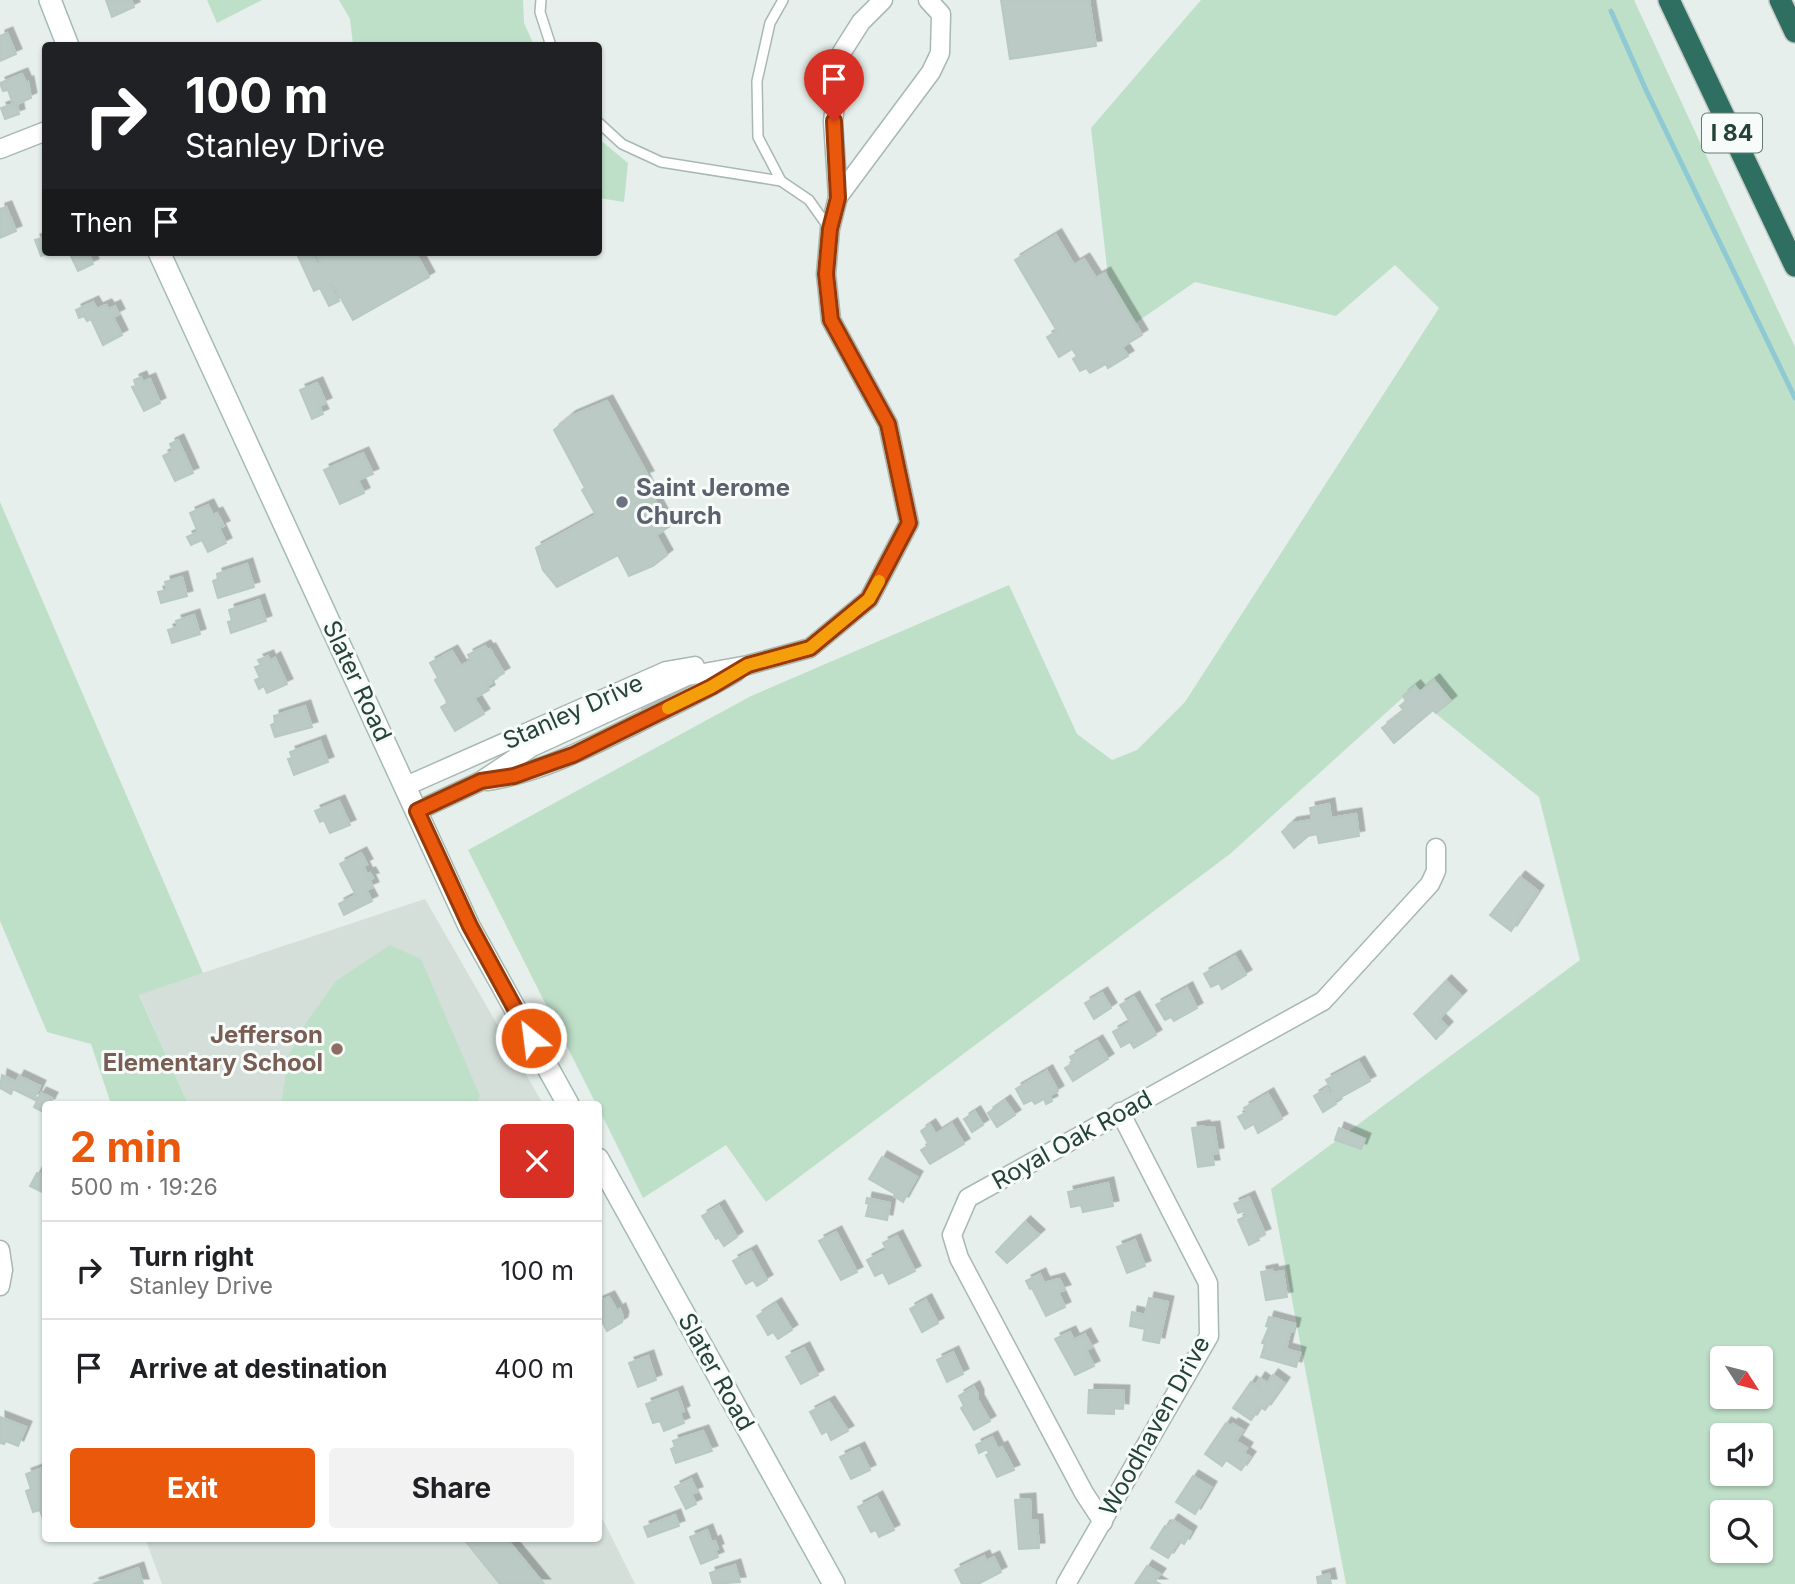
<!DOCTYPE html>
<html lang="en">
<head>
<meta charset="utf-8">
<style>
  body { margin:0; font-family:Inter,sans-serif; background:#f2f2f2; color:#202124; height:100vh; display:flex; flex-direction:column; font-size:26px; white-space:nowrap }
  * { box-sizing:border-box; margin:0 }
  p { font-size:23px; color:#757577 }
  .icon { flex:none; width:38px; height:38px; fill:none; stroke:currentColor; stroke-width:2; stroke-linecap:round; stroke-linejoin:round }
  .map { position:relative; flex:1; overflow:hidden }
  .sheet { position:absolute; left:42px; top:1101px; width:560px; height:441px; display:flex; flex-direction:column; background:#fff; border-radius:7px; box-shadow:0 2px 5px #0004 }
  .sheet>* { flex:none }
  .top-card { position:absolute; left:42px; top:42px; width:560px; height:214px; border-radius:7px; box-shadow:0 2px 5px #0004; background:#202124; color:#fff; overflow:hidden }
  .needle { width:46px; rotate:126deg }
  .controls { position:absolute; left:1710px; top:1346px; display:grid; gap:14px }
  .controls a { display:grid; place-items:center; width:63px; height:63px; border-radius:7px; background:#fff; box-shadow:0 2px 5px #0004; font-size:35px }
  .pin { position:absolute; display:grid; place-items:center; width:60px; height:60px; color:#fff; margin:-72px -30px; border-radius:50% 50% 50% 0; rotate:-45deg; box-shadow:0 0 7px #0007 }
  .pin .icon { rotate:45deg }
  .me { position:absolute; width:77px; margin:-38px; rotate:331deg; stroke-linejoin:round; filter:drop-shadow(0 0 5px #0008) }
  .turn { display:flex; align-items:center; gap:24px; height:147px; padding:0 28px; font-size:32px }
  .turn .icon { width:91px; height:91px; stroke-width:2.5 }
  .turn b { display:block; font-size:49px; line-height:60px }
  .then { display:flex; align-items:center; height:66px; padding:0 28px; background:#0003; gap:14px; font-size:26px }
  .round { display:grid; place-items:center; flex:none; width:74px; height:74px; border-radius:7px; background:#f2f2f2 }
  .summary { display:flex; align-items:center; justify-content:space-between; height:119px; padding:0 28px }
  h1 { font-size:42px; font-weight:700; line-height:52px; color:#ea580c }
  .action { display:flex; gap:14px; margin-top:auto; padding:14px 28px }
  .action a { flex:1; height:80px; border-radius:7px; background:#ea580c; color:#fff; font-size:28px; font-weight:700; line-height:80px; text-align:center }
  .action a+a { background:#f2f2f2; color:#202124 }
  ul { padding:0; list-style:none }
  li { display:flex; align-items:center; gap:21px; height:98px; padding:0 28px; border-top:2px solid #e0e0e0 }
  li div { flex:1 }
  li b { display:block; font-size:26px }
  li em { font-style:normal }
  .map>svg:first-child { display:block }
</style>
</head>
<body>
<div class="map">
<svg width="1795" height="1584" viewBox="0 0 1795 1584">
  <defs>
    <filter id="shadow"><feDropShadow dx="5.5" dy="-5.5" stdDeviation="0" flood-color="#0004"/></filter>
  </defs>
  <rect width="100%" height="100%" fill="#e6efeb"/>
  <g fill="#d4dfda">
    <polygon points="425,899 543,1104 188,1104 139,994"/>
    <polygon points="599,1512 635,1584 162,1584 145,1538 598,1538"/>
  </g>
  <g fill="#bfe0c8" fill-rule="evenodd">
    <polygon points="207,0 262,0 217,23"/>
    <polygon points="339,0 523,0 524,23 534,45 353,45 350,19"/>
    <path d="M1201,0H1634L1795,347V1584H1346L1271,1189L1580,960L1539,797L1409,692L1230,854L766,1202L726,1145L643,1198L599,1109L598,1104H596L468,850L751,696L1009,585L1077,734L1112,760L1137,750L1185,702L1439,308L1395,265L1336,316L1195,282L1115,337L1091,128ZM1722,1358H1760V1396H1722ZM1722,1435H1760V1474H1722ZM1722,1512H1760V1550H1722Z"/>
    <polygon points="599,139 628,163 624,202 599,198"/>
    <polygon points="0,502 203,973 139,995 188,1104 111,1104 91,1044 47,1032 0,921"/>
    <polygon points="390,945 421,959 480,1096 475,1104 281,1104 289,1055 308,1020 336,981"/>
  </g>
  <g fill="none" stroke-linecap="round" stroke-linejoin="round">
    <polyline stroke="#8ec9d4" stroke-width="5" points="1611,11 1646,90 1795,398"/>
  </g>
  <g fill="#bbcac4" stroke="#b8c9c2" stroke-width="2" filter="url(#shadow)">
    <polygon points="106,0 131,0 134,7 112,17"/>
    <polygon points="1001,0 1089,0 1096,46 1010,59"/>
    <polygon points="7,33 16,54 0,61 0,36"/>
    <polygon points="22,74 26,83 28,82 31,98 17,104 19,114 5,119 1,108 13,104 8,90 3,91 0,83"/>
    <polygon points="6,207 16,231 0,238 0,209"/>
    <polygon points="1056,235 1074,265 1084,259 1096,278 1105,273 1142,335 1122,347 1128,356 1108,368 1106,364 1090,373 1086,368 1080,371 1073,359 1077,356 1072,349 1059,357 1047,337 1057,331 1015,260"/>
    <polygon points="46,237 46,252 53,252 41,256 35,240"/>
    <polygon points="69,252 88,252 93,264 78,271"/>
    <polygon points="296,252 311,252 318,265 321,263 315,252 415,252 429,277 353,320 332,282 329,283 339,301 329,306 320,288 314,291"/>
    <polygon points="93,302 97,309 106,305 109,309 115,306 119,314 113,317 122,335 103,345 91,319 87,321 84,316 79,318 76,310"/>
    <polygon points="141,377 143,382 150,379 160,403 144,411 132,387 136,386 134,380"/>
    <polygon points="317,383 326,403 319,406 323,414 312,419 300,390"/>
    <polygon points="607,401 648,476 643,478 669,527 656,535 667,555 653,566 629,576 618,555 557,587 543,570 536,548 596,515 582,490 585,488 554,430 571,416"/>
    <polygon points="178,440 193,473 175,481 163,456 173,451 170,444"/>
    <polygon points="363,453 373,474 358,480 364,493 340,504 324,470"/>
    <polygon points="208,505 213,515 217,513 224,526 219,528 226,543 208,552 202,540 191,545 187,537 198,532 190,513"/>
    <polygon points="247,564 254,587 218,598 213,581 218,579 217,574"/>
    <polygon points="182,577 187,596 161,603 158,592 167,590 165,582"/>
    <polygon points="259,600 266,621 231,633 228,622 232,621 229,610"/>
    <polygon points="194,615 200,634 172,643 168,630 178,627 176,621"/>
    <polygon points="485,646 488,650 490,649 504,673 491,680 492,683 487,686 489,690 474,698 484,714 455,731 441,707 448,703 435,680 438,678 430,663 452,651 461,666 471,660 468,655"/>
    <polygon points="268,656 270,661 275,658 287,684 267,693 264,686 259,689 255,680 260,678 255,667 261,665 258,660"/>
    <polygon points="1434,680 1451,701 1436,713 1433,710 1394,743 1382,728 1404,711 1400,706 1406,701 1403,696 1415,686 1420,692"/>
    <polygon points="660,693 666,705 645,715 639,702"/>
    <polygon points="305,706 312,727 275,737 271,725 275,723 274,716"/>
    <polygon points="320,741 328,762 294,775 288,759 292,758 290,752"/>
    <polygon points="339,801 350,825 330,833 324,820 320,822 315,811"/>
    <polygon points="1329,804 1331,818 1356,814 1359,836 1319,843 1317,834 1308,836 1294,848 1282,832 1292,823 1312,820 1310,808"/>
    <polygon points="361,853 367,864 363,866 367,874 370,873 373,878 369,879 373,887 366,890 372,901 344,915 339,904 356,895 340,864"/>
    <polygon points="1520,877 1538,891 1511,931 1490,915"/>
    <polygon points="1235,956 1246,975 1222,989 1219,983 1211,987 1204,974"/>
    <polygon points="1446,981 1461,996 1439,1019 1447,1027 1436,1039 1414,1014"/>
    <polygon points="1187,988 1197,1008 1174,1021 1171,1017 1165,1020 1156,1005"/>
    <polygon points="1102,993 1111,1008 1094,1019 1085,1003"/>
    <polygon points="1134,997 1156,1035 1134,1048 1130,1042 1121,1047 1113,1032 1130,1022 1120,1005"/>
    <polygon points="1097,1041 1108,1059 1073,1081 1065,1068 1073,1063 1070,1057"/>
    <polygon points="1359,1062 1370,1081 1334,1101 1336,1104 1323,1112 1314,1096 1327,1088 1330,1094 1333,1092 1326,1080"/>
    <polygon points="1047,1071 1058,1091 1050,1096 1052,1101 1046,1104 1044,1099 1035,1104 1032,1100 1024,1104 1016,1089"/>
    <polygon points="2,1075 16,1082 19,1076 40,1086 35,1097 38,1098 41,1093 52,1098 49,1104 46,1104 45,1113 34,1107 37,1101 13,1089 11,1094 0,1088"/>
    <polygon points="1268,1094 1282,1119 1258,1133 1254,1124 1245,1129 1238,1117 1247,1112 1244,1108"/>
    <polygon points="1005,1101 1015,1115 997,1127 988,1113"/>
    <polygon points="975,1112 983,1125 972,1132 964,1119"/>
    <polygon points="952,1124 964,1144 930,1164 921,1150 929,1145 921,1131 930,1125 936,1134"/>
    <polygon points="1204,1126 1205,1128 1214,1127 1218,1153 1212,1154 1214,1165 1198,1167 1192,1128"/>
    <polygon points="1339,1128 1365,1139 1361,1149 1335,1140"/>
    <polygon points="882,1157 917,1177 903,1202 894,1196 895,1194 869,1179"/>
    <polygon points="46,1164 46,1194 30,1186 37,1173 41,1175"/>
    <polygon points="1108,1183 1113,1206 1083,1212 1081,1205 1071,1207 1068,1192"/>
    <polygon points="1249,1197 1265,1234 1257,1237 1259,1240 1249,1245 1238,1220 1246,1216 1244,1211 1238,1213 1234,1204"/>
    <polygon points="867,1198 890,1203 887,1220 866,1216 869,1204 866,1203"/>
    <polygon points="719,1206 737,1237 724,1246 718,1237 716,1239 702,1216"/>
    <polygon points="1025,1222 1039,1235 1007,1263 996,1252"/>
    <polygon points="836,1232 857,1272 841,1280 819,1241"/>
    <polygon points="897,1236 915,1271 889,1284 883,1272 875,1276 867,1260 887,1250 883,1243"/>
    <polygon points="1135,1240 1145,1266 1127,1273 1117,1247"/>
    <polygon points="751,1251 767,1280 757,1286 753,1280 746,1284 733,1261"/>
    <polygon points="1272,1270 1273,1273 1283,1271 1287,1297 1266,1300 1261,1272"/>
    <polygon points="1040,1274 1044,1283 1059,1279 1065,1290 1058,1292 1065,1307 1046,1316 1032,1288 1030,1289 1026,1281"/>
    <polygon points="609,1297 617,1311 620,1309 623,1317 622,1322 607,1331 602,1321 598,1323 598,1302"/>
    <polygon points="1149,1298 1168,1302 1159,1343 1143,1340 1145,1329 1130,1326 1132,1312 1145,1315"/>
    <polygon points="926,1300 938,1323 922,1332 910,1309"/>
    <polygon points="776,1304 792,1330 778,1339 773,1332 768,1335 757,1316"/>
    <polygon points="1269,1317 1295,1324 1293,1332 1290,1332 1286,1349 1300,1353 1296,1367 1261,1357 1265,1344 1262,1343 1269,1327 1266,1326"/>
    <polygon points="1070,1332 1074,1340 1085,1334 1092,1347 1086,1350 1094,1366 1075,1375 1055,1339"/>
    <polygon points="804,1348 818,1375 801,1384 786,1357"/>
    <polygon points="953,1352 963,1374 947,1382 937,1360"/>
    <polygon points="648,1356 656,1380 638,1387 629,1363"/>
    <polygon points="1273,1375 1284,1383 1265,1410 1260,1407 1251,1420 1233,1408 1251,1382 1262,1390 1256,1384 1260,1378 1267,1383"/>
    <polygon points="974,1387 978,1395 978,1400 990,1421 974,1430 961,1408 964,1406 959,1396"/>
    <polygon points="1089,1390 1124,1391 1123,1409 1114,1408 1114,1414 1088,1413"/>
    <polygon points="677,1392 684,1411 680,1413 684,1423 664,1431 660,1421 653,1423 646,1404"/>
    <polygon points="829,1402 848,1431 831,1440 827,1431 822,1434 810,1412"/>
    <polygon points="0,1417 26,1427 18,1446 6,1441 4,1444 0,1443"/>
    <polygon points="1226,1423 1231,1426 1233,1424 1243,1430 1236,1441 1247,1448 1244,1453 1250,1457 1241,1470 1226,1460 1222,1466 1205,1454"/>
    <polygon points="703,1431 712,1451 676,1463 671,1449 675,1447 673,1441"/>
    <polygon points="992,1437 998,1449 1002,1447 1014,1470 997,1477 986,1455 989,1454 987,1449 979,1453 976,1445"/>
    <polygon points="859,1448 870,1470 851,1479 840,1457"/>
    <polygon points="46,1467 46,1525 45,1525 40,1510 33,1512 26,1491 31,1489 26,1474"/>
    <polygon points="1193,1476 1211,1487 1195,1514 1176,1502"/>
    <polygon points="691,1479 697,1492 691,1494 696,1504 686,1509 675,1487"/>
    <polygon points="877,1497 894,1530 879,1537 876,1530 871,1532 858,1507"/>
    <polygon points="1030,1499 1031,1520 1037,1520 1039,1548 1019,1549 1015,1500"/>
    <polygon points="675,1515 679,1526 648,1537 644,1527"/>
    <polygon points="1173,1520 1191,1532 1184,1544 1179,1541 1168,1558 1151,1548 1165,1526 1168,1527"/>
    <polygon points="707,1530 712,1543 715,1541 718,1549 715,1550 718,1557 701,1564 690,1537"/>
    <polygon points="463,1538 506,1538 544,1584 500,1584"/>
    <polygon points="984,1556 986,1561 994,1557 1001,1572 978,1584 962,1584 955,1570"/>
    <polygon points="735,1565 740,1582 713,1584 710,1573"/>
    <polygon points="1147,1566 1160,1574 1155,1581 1160,1584 1135,1584"/>
    <polygon points="138,1568 143,1584 93,1584"/>
    <polygon points="1329,1574 1331,1584 1318,1584 1317,1577"/>
  </g>
  <g fill="none" stroke-linecap="round" stroke-linejoin="round">
    <g stroke="#a8b8b2" stroke-width="12">
      <g id="lane">
        <polyline points="541,0 540,12 551,46"/>
        <polyline points="598,122 622,144 661,162 781,181 809,200 829,228"/>
        <polyline points="781,181 758,137 757,81 770,23 783,0"/>
      </g>
    </g>
    <g stroke="#a8b8b2" stroke-width="21">
      <g id="street">
        <polyline points="0,149 46,131"/>
        <polyline points="838,197 931,72 940,53 941,14 928,0"/>
        <path d="M487,781C540,773 588,748 636,724C670,707 703,692 736,672"/>
        <polyline points="406,786 666,671 695,666"/>
        <polyline points="417,811 481,781 532,747 687,676 748,665 810,648 869,599 909,523 888,424 831,320 826,274 830,229 838,197 833,121 842,52 861,22 883,0"/>
        <polyline points="0,1250 3,1270 0,1286"/>
        <polyline points="1103,1522 1084,1493 959,1258 952,1235 968,1198 1323,1001 1430,884 1436,871 1436,848"/>
        <polyline points="1066,1584 1209,1336 1208,1283 1120,1112"/>
      </g>
    </g>
    <g stroke="#a4bbb3" stroke-width="24">
      <g id="secondary">
        <polyline points="50,0 68,46"/>
        <polyline points="159,252 469,926 568,1104"/>
        <polyline points="598,1159 834,1584"/>
      </g>
    </g>
    <g stroke="#c2cac8" stroke-width="24">
      <g id="highway">
        <polyline points="1669,0 1795,266"/>
        <polyline points="1780,0 1795,32"/>
      </g>
    </g>
    <use href="#lane" stroke="#fff" stroke-width="9"/>
    <use href="#street" stroke="#fff" stroke-width="18"/>
    <use href="#secondary" stroke="#fff" stroke-width="21"/>
    <use href="#highway" stroke="#2f6f62" stroke-width="21"/>
  </g>
  <g fill="none" stroke-linecap="round" stroke-linejoin="round">
    <g stroke="#983908" stroke-width="18">
      <polyline id="route" points="531,1038 470,926 417,811 481,781 514,776 573,755 711,687 748,665 810,648 869,599 909,523 888,424 831,320 826,274 830,229 838,198 834,121"/>
    </g>
    <use href="#route" stroke="#ea580c" stroke-width="12"/>
    <polyline stroke="#f59e0b" stroke-width="12" points="668,708 711,687 748,665 810,648 869,599 879,581"/>
  </g>
  <circle fill="#6b7280" stroke="#f7fbf9" stroke-width="2.5" cx="622" cy="502" r="7"/>
  <circle fill="#8d6e63" stroke="#f7fbf9" stroke-width="2.5" cx="337" cy="1049" r="7"/>
  <g text-anchor="middle" stroke-width="6" stroke-linejoin="round" paint-order="stroke">
    <rect fill="#f7fbf9" stroke="#637a73" stroke-width="2" x="1702" y="113.5" width="60" height="39" rx="5"/>
    <g font-size="23" font-weight="bold" fill="#24423a">
      <text x="1732" y="141">I 84</text>
    </g>
    <g font-size="24" font-weight="bold" fill="#5b616d" stroke="#f7fbf9" text-anchor="start">
      <text x="636" y="496">Saint Jerome<tspan x="636" dy="28">Church</tspan></text>
    </g>
    <g font-size="24" fill="#24423a" stroke="#f7fbf9">
      <text transform="translate(357 681) rotate(65)" y="8">Slater Road</text>
      <text transform="translate(573 712) rotate(-24)" y="8">Stanley Drive</text>
      <text transform="translate(1072 1140) rotate(-29)" y="8">Royal Oak Road</text>
      <text transform="translate(716 1372) rotate(61)" y="8">Slater Road</text>
      <text transform="translate(1155 1426) rotate(-61)" y="8">Woodhaven Drive</text>
    </g>
    <g font-size="24" font-weight="bold" fill="#785e54" stroke="#f7fbf9" text-anchor="end">
      <text x="323" y="1043">Jefferson<tspan x="323" dy="28">Elementary School</tspan></text>
    </g>
  </g>
</svg>
<div class="controls">
<a><svg class="needle" viewBox="-14 -14 28 28"><path d="M0-13l5 13h-10z" fill="#e53935"/><path d="M0 13l5-13h-10z" fill="#757577"/></svg></a>
<a><svg class="icon" aria-label="sound" viewBox="0 0 24 24"><path d="M4 9h4l5-4v14l-5-4H4zM17 9q2 3 0 6"/></svg></a>
<a><svg class="icon" aria-label="search" viewBox="0 0 24 24"><circle cx="10" cy="10" r="6"/><path d="M15 15l6 6"/></svg></a>
</div>
<div class="pin" style="left:834px;top:121px;background:#d93025"><svg class="icon" aria-label="arrive" viewBox="0 0 24 24"><path d="M6 21V4h12l-3 4 3 4H6"/></svg></div>
<svg class="me" style="left:531px;top:1038px" viewBox="-20 -20 40 40"><circle r="17" fill="#ea580c" stroke="#fff" stroke-width="3"/><path d="M0-11L8 9 0 5-8 9z" fill="#fff"/></svg>
<div class="top-card">
<div class="turn"><svg class="icon" aria-label="right" viewBox="0 0 24 24"><path d="M7 20v-9h11M14 6l5 5-5 5"/></svg><div><b>100 m</b>Stanley Drive</div></div>
<div class="then">Then<svg class="icon" aria-label="arrive" viewBox="0 0 24 24"><path d="M6 21V4h12l-3 4 3 4H6"/></svg></div>
</div>
<section class="sheet">
<div class="summary"><div><h1>2 min</h1><p>500 m · 19:26</p></div><a class="round" style="background:#d93025;color:#fff"><svg class="icon" aria-label="close" viewBox="0 0 24 24"><path d="M6 6l12 12M18 6L6 18"/></svg></a></div>
<ul>
<li><svg class="icon" aria-label="right" viewBox="0 0 24 24"><path d="M7 20v-9h11M14 6l5 5-5 5"/></svg><div><b>Turn right</b><p>Stanley Drive</p></div><em>100 m</em></li>
<li><svg class="icon" aria-label="arrive" viewBox="0 0 24 24"><path d="M6 21V4h12l-3 4 3 4H6"/></svg><div><b>Arrive at destination</b></div><em>400 m</em></li>
</ul>
<div class="action"><a>Exit</a><a>Share</a></div>
</section>
</div>
</body>
</html>
